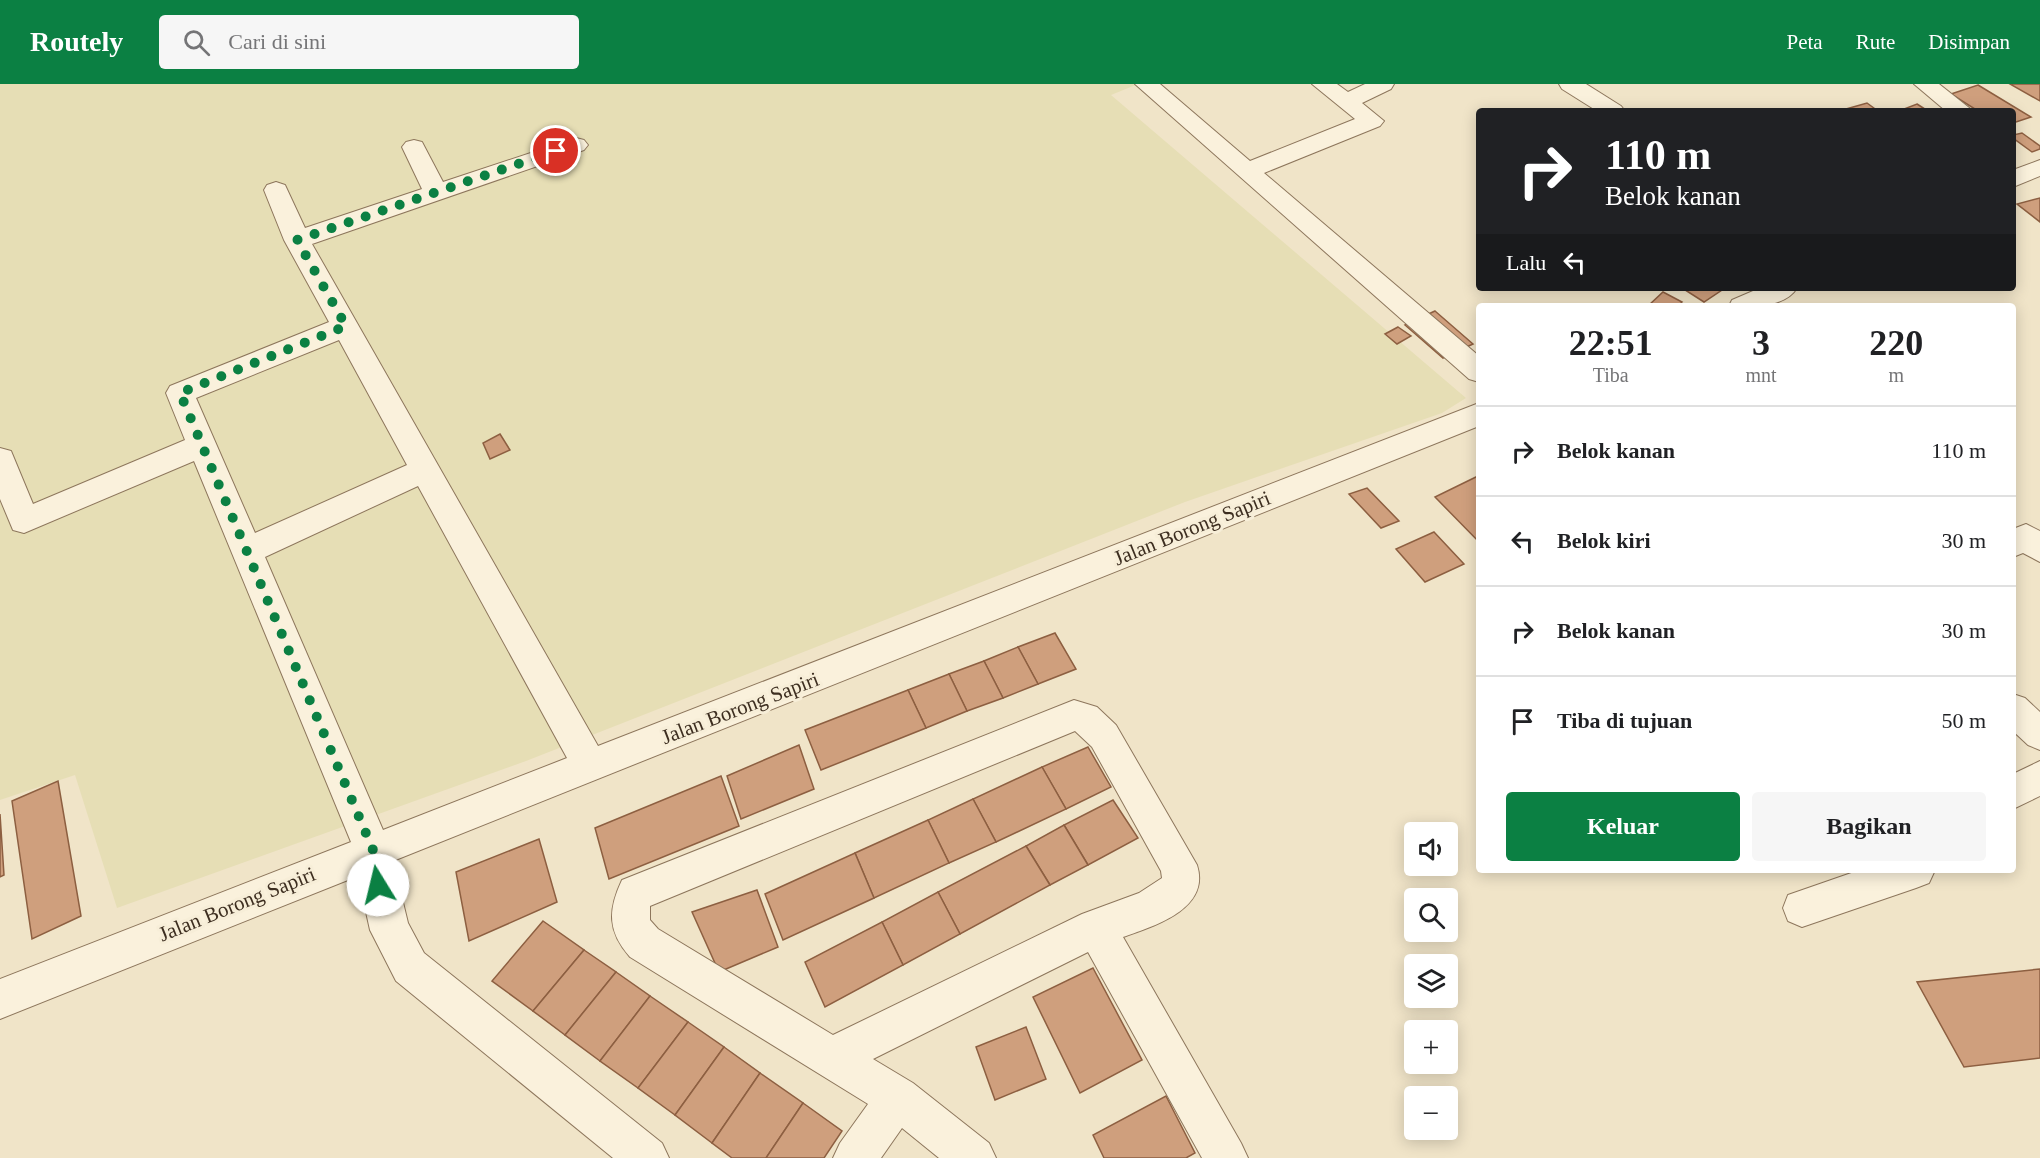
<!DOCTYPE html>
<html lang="id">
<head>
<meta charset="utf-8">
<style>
  body { margin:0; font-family:"Times New Roman",serif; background:#f6f6f6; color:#202124; height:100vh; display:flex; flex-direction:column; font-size:22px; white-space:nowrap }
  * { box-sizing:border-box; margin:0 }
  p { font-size:20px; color:#757577 }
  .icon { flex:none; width:33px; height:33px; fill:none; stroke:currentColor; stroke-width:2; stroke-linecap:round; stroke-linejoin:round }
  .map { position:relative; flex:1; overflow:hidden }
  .sheet { position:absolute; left:1476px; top:219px; width:540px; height:570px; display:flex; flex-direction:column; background:#fff; border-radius:6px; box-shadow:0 3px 15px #0003 }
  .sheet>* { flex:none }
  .banner { position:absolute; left:1476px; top:24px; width:540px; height:183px; border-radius:6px; box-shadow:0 3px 15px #0003; background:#202124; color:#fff; overflow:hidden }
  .fabs { position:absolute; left:1404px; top:738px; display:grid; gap:12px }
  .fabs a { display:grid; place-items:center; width:54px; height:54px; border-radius:6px; background:#fff; box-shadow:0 3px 15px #0003; font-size:30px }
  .pin { position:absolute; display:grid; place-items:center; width:51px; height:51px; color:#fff; margin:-26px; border:3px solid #fff; border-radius:50%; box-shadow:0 2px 6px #0007 }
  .me { position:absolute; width:66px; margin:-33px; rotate:351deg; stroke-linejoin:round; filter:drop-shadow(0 0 4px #0008) }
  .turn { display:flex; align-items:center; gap:21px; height:126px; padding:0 30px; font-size:27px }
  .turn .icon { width:78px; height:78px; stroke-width:2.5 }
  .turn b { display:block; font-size:42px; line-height:51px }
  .then { display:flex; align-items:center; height:57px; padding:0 30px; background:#0003; gap:12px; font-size:22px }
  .eta { display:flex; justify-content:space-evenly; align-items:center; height:102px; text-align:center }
  .eta b { font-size:36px; font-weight:700; line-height:42px }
  .primary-button { display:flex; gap:12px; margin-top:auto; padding:12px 30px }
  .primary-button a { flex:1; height:69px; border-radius:6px; background:#0b8043; color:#fff; font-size:24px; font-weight:700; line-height:69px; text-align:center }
  .primary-button a+a { background:#f6f6f6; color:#202124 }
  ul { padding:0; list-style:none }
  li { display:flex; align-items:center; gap:18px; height:90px; padding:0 30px; border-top:2px solid #e0e0e0 }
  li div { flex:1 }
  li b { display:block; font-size:22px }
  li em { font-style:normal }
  header { display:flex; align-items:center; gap:36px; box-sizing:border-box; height:84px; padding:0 30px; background:#0b8043; color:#fff }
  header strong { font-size:28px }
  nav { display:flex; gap:33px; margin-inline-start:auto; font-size:21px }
  .search { width:420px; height:54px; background:#f6f6f6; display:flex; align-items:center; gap:15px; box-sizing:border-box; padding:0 21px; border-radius:6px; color:#757577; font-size:22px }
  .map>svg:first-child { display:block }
</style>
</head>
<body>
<header>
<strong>Routely</strong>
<div class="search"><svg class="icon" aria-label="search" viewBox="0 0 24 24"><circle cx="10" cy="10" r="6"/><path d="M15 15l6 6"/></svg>Cari di sini</div>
<nav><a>Peta</a><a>Rute</a><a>Disimpan</a></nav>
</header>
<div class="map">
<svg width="2040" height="1074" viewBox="0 0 2040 1074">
  <rect width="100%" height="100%" fill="#f0e4c8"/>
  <polygon fill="#e6deb5" points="0,0 1138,0 1111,11 1466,314 1442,329 1185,418 526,677 117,824 75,691 0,716"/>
  <g fill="#cf9f7d" stroke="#8d5f41" stroke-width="1.5">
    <polygon points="2010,0 2040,0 2040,17"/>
    <polygon points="1978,1 2031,33 2013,39 2013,27 1978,27 1951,10"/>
    <polygon points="1867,19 1878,27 1846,25"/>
    <polygon points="1917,20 1928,27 1899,27"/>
    <polygon points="2022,49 2040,62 2040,65 2032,68 2013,54 2013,51"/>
    <polygon points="2040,114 2040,138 2017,120"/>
    <polygon points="1682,204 1725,204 1704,218"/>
    <polygon points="1663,208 1682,218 1678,222 1648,222"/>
    <polygon points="1435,227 1473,260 1443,274 1405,241"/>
    <polygon points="1398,243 1411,252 1397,260 1385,250"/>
    <polygon points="500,350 510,366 490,375 483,359"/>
    <polygon points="1478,392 1479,393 1479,458 1435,413"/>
    <polygon points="1367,404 1399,437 1381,444 1349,410"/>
    <polygon points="1434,448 1464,480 1425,498 1396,465"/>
    <polygon points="1055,549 1076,585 1038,600 1018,563"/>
    <polygon points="1018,563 1038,600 1003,614 984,577"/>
    <polygon points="984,577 1003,614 967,627 949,590"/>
    <polygon points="949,590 967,627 926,644 908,606"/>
    <polygon points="908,606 926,644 821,686 805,646"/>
    <polygon points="799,661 814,705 741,735 727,692"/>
    <polygon points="1088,663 1111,703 1066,725 1042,683"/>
    <polygon points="1042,683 1066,725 996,758 973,715"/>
    <polygon points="721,692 739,742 609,795 595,744"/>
    <polygon points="58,697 81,832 32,855 12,717"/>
    <polygon points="973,715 996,758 949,779 928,736"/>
    <polygon points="1113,716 1138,754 1088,781 1064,741"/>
    <polygon points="0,730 4,791 0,793"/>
    <polygon points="928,736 949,779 874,814 855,769"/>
    <polygon points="1064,741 1088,781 1050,801 1026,762"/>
    <polygon points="539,755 557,818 469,857 456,788"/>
    <polygon points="1026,762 1050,801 960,850 938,808"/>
    <polygon points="855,769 874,814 783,856 765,810"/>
    <polygon points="757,806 778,863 719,888 692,828"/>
    <polygon points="938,808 960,850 903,881 882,838"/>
    <polygon points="543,837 584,866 533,927 492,897"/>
    <polygon points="882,838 903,881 825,923 805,878"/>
    <polygon points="584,866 616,888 565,951 533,927"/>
    <polygon points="1093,884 1142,976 1080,1009 1033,913"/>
    <polygon points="2040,885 2040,974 1964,983 1917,898"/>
    <polygon points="616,888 650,912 600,977 565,951"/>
    <polygon points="650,912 688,938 638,1004 600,977"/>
    <polygon points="688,938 724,963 675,1031 638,1004"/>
    <polygon points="1026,943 1046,995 995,1016 976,963"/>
    <polygon points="724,963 760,989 712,1059 675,1031"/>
    <polygon points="760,989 803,1019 766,1074 732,1074 712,1059"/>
    <polygon points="1166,1012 1195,1069 1186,1074 1104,1074 1093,1051"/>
    <polygon points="803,1019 842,1047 824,1074 766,1074"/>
  </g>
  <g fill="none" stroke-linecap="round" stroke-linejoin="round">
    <g stroke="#8d765c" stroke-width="2">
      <g id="street">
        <polygon points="1135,0 1160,0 1250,77 1355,35 1312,0 1337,0 1348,8 1365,0 1394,0 1391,5 1362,19 1384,37 1380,42 1264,89 1479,272 1479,298 1469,295"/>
        <polygon points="1559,0 1586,0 1621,22 1625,27 1597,27 1562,5"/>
        <polygon points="1914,0 1939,0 1973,27 1946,27"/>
        <path d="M576,54L584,56L588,61L584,66L312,160L598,662L1479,319V342L393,777L408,839L424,869L662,1059L669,1074H613L396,897L370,846L358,792L0,935V895L351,758L194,377L24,449L13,446L0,415V364L11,367L33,420L185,356L166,309L170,302L329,238L284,156L264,106L267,101L276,98L285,101L305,144L422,105L402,63L406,58L414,56L422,58L443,98ZM339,256L407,381L255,449L196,314ZM418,402L567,674L383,746L265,473Z"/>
        <polygon points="2040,76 2040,92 2013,103 2013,86"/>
        <path d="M1760,204H1797C1784,225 1750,222 1729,222L1732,216Z"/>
        <polygon points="2026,440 2040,447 2040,478 2023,469 2013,473 2013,445"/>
        <polygon points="2013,610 2025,614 2040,628 2040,666 2028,661 2013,647"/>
        <path d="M1074,616L1097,623L1116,641L1197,781C1211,825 1154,842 1123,853L1241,1059L1248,1074H1202L1088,868L873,975L913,999L989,1059L996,1074H939L902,1044L881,1074H833L840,1059L868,1020L630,873C607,847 608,826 622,796ZM1075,647L1092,663L1161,787L1162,794L1139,809L1082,830L833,951L658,845L650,836V822Z"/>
        <polygon points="2040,677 2040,712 2013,725 2013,690"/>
        <polygon points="1860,786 1935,786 1929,799 1916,804 1802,843 1788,837 1783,824 1788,811"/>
      </g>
    </g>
    <use href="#street" fill="#faf1dc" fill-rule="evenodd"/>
  </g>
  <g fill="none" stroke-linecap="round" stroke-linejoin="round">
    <polyline stroke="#0b8043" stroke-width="10" stroke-dasharray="0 18" points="378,801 373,766 180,309 346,242 297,156 556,67"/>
  </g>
  <g text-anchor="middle" stroke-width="6" stroke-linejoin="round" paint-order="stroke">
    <g font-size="21" fill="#3d2e20" stroke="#f7eed8">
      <text transform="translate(1192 444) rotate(-22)" y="7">Jalan Borong Sapiri</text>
      <text transform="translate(740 624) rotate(-21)" y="7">Jalan Borong Sapiri</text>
      <text transform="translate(237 820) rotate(-22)" y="7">Jalan Borong Sapiri</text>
    </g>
  </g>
</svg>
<div class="fabs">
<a><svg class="icon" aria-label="sound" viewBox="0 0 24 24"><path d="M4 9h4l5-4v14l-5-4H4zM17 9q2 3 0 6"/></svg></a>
<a><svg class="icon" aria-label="search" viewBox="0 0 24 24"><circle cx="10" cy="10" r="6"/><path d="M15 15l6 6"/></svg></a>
<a><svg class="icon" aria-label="layers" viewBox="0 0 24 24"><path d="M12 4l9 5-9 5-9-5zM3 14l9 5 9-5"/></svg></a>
<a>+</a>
<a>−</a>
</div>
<div class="pin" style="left:556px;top:67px;background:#d93025"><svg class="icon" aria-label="arrive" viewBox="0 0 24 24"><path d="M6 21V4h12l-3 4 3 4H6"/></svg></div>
<svg class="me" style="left:378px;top:801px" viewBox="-20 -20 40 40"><circle r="19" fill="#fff"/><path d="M0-13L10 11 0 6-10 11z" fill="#0b8043"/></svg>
<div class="banner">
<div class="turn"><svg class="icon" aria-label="right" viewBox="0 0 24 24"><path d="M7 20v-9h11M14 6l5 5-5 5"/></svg><div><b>110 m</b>Belok kanan</div></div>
<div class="then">Lalu<svg class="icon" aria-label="left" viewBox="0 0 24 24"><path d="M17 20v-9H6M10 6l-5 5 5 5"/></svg></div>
</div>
<section class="sheet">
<div class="eta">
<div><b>22:51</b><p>Tiba</p></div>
<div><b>3</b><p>mnt</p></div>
<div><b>220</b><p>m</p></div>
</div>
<ul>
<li><svg class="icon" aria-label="right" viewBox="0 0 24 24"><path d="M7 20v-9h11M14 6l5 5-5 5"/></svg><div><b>Belok kanan</b></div><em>110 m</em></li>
<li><svg class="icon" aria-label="left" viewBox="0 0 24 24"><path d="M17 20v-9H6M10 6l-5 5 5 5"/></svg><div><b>Belok kiri</b></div><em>30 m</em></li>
<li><svg class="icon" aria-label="right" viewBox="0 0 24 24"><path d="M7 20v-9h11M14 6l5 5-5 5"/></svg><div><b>Belok kanan</b></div><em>30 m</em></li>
<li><svg class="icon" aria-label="arrive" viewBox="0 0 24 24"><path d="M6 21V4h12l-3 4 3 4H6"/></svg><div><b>Tiba di tujuan</b></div><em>50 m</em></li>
</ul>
<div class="primary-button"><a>Keluar</a><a>Bagikan</a></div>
</section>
</div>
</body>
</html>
